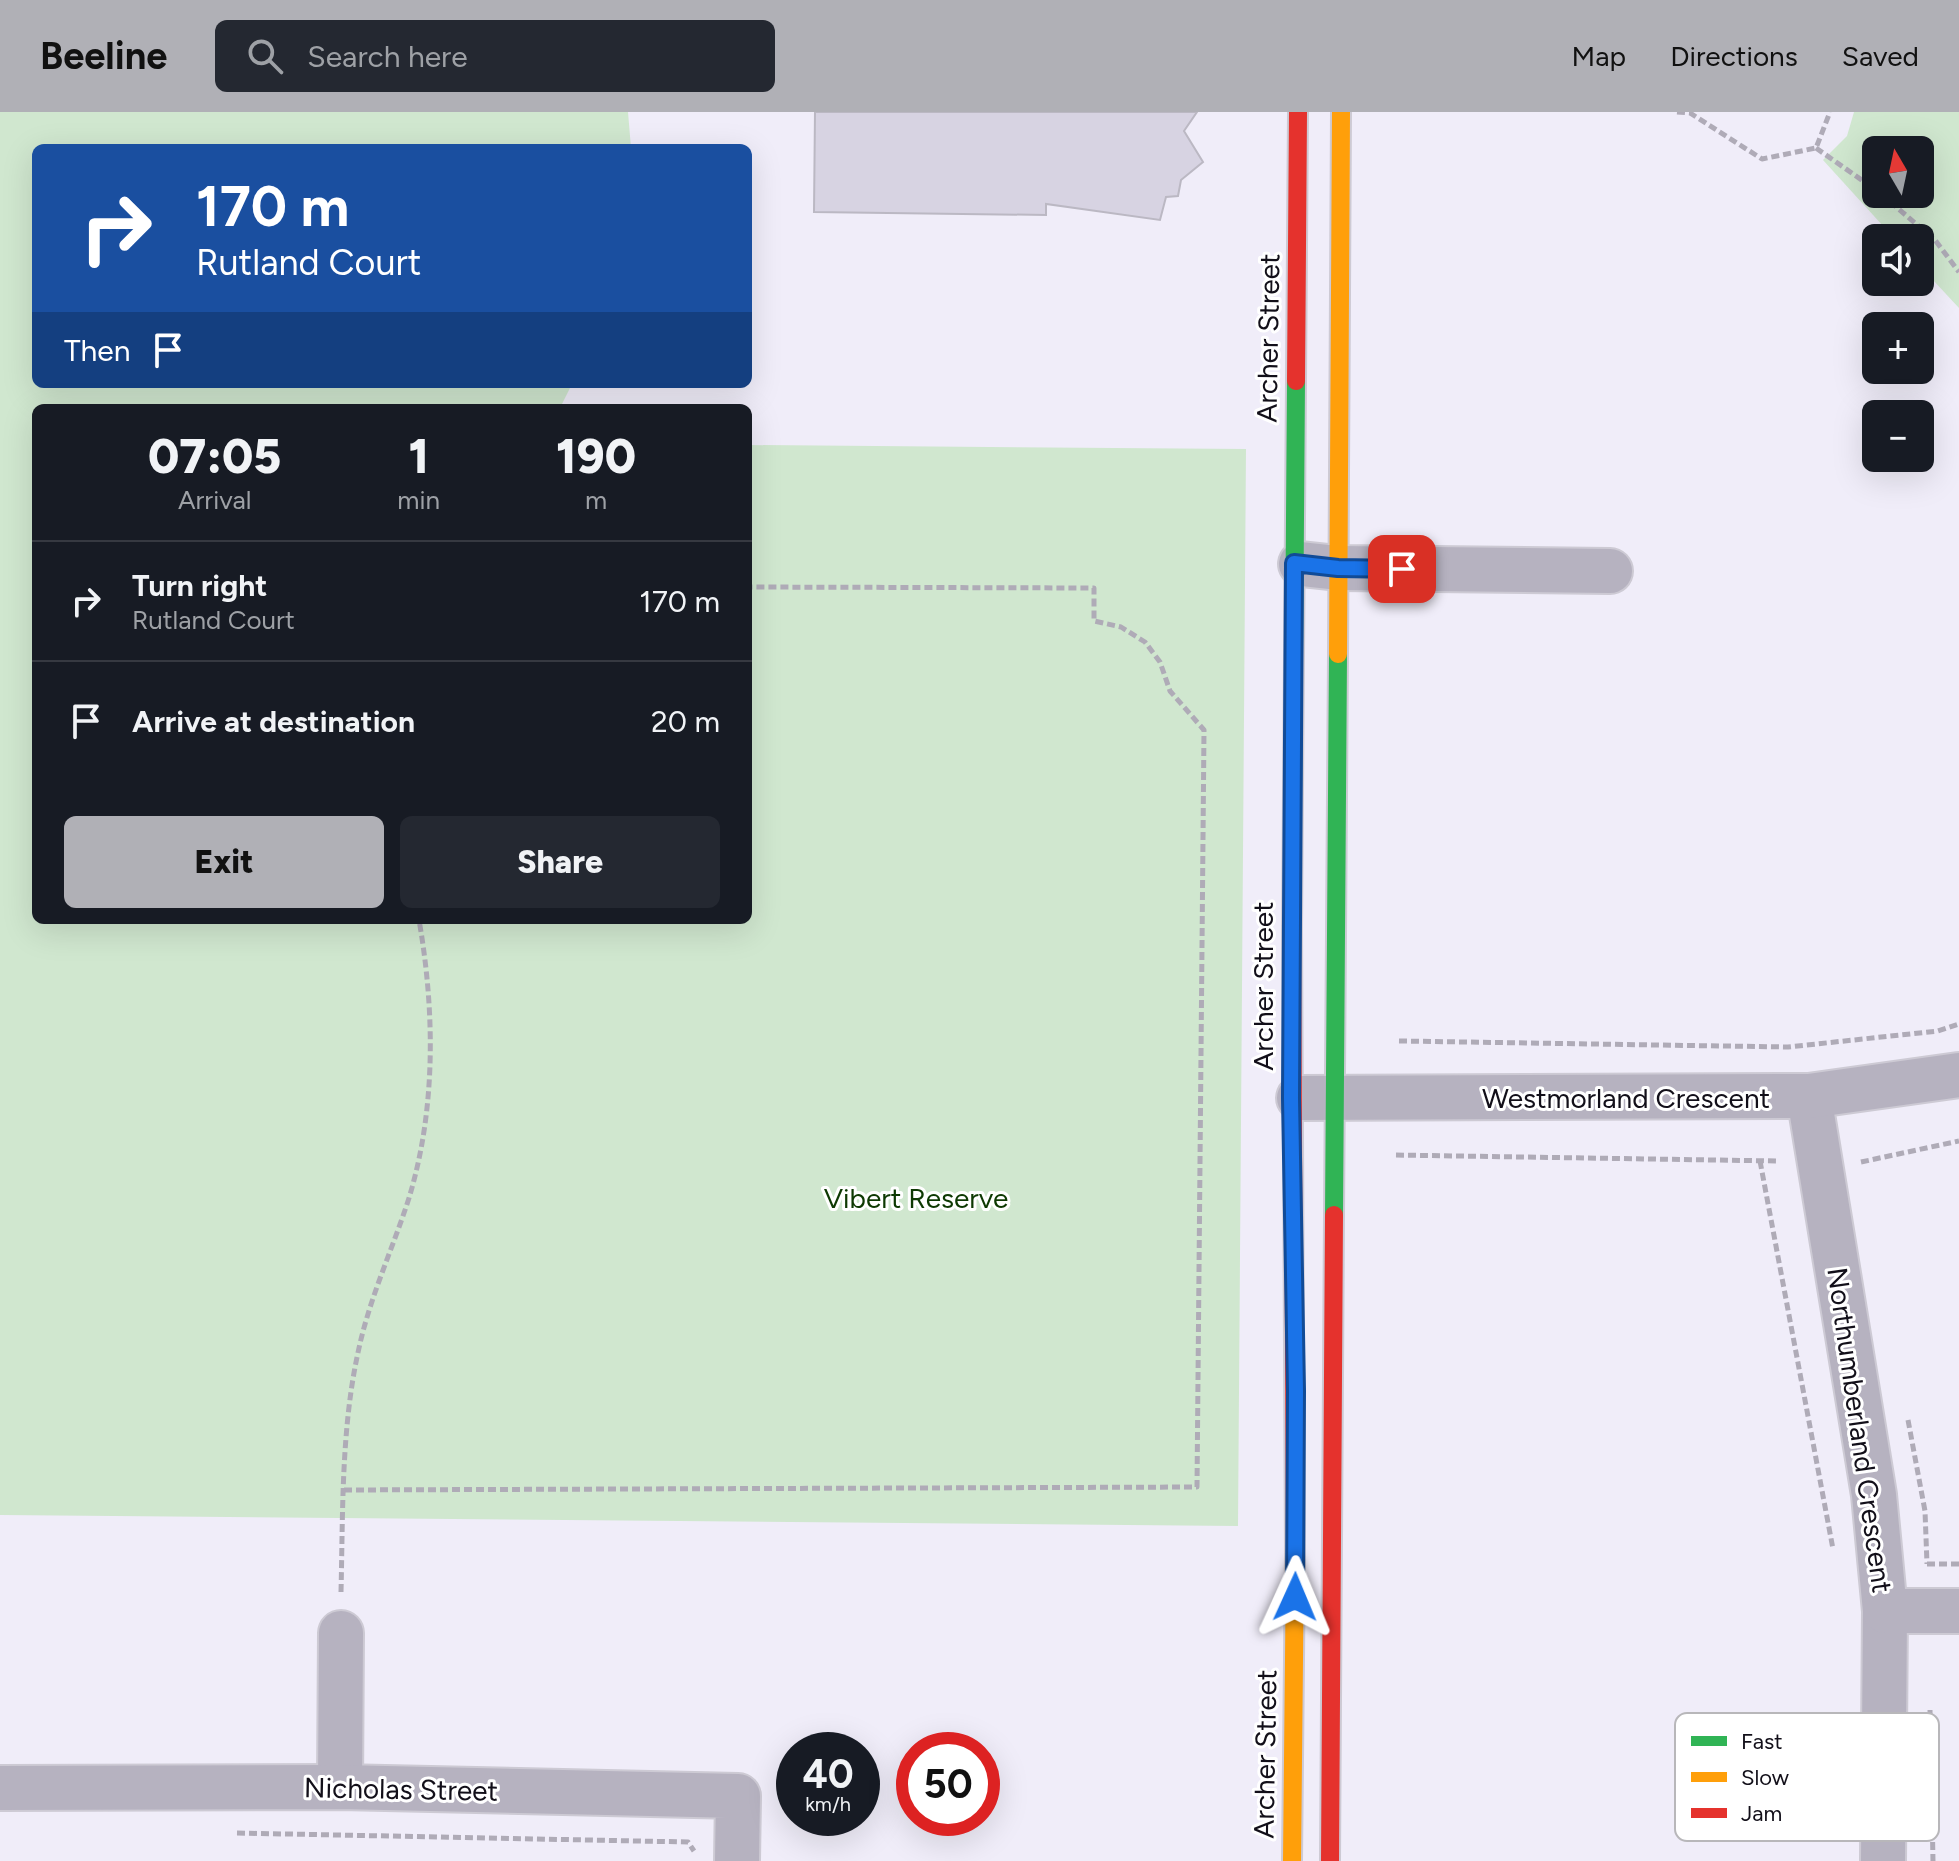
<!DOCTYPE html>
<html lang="en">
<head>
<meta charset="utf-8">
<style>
  body { margin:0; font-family:Figtree,sans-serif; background:#242831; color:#f1f3f6; height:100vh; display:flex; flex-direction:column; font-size:30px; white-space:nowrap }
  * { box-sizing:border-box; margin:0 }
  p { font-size:26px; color:#9ea1a6 }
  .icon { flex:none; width:44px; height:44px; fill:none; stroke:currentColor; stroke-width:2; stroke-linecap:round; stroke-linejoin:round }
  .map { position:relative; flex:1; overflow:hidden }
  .sheet { position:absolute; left:32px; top:292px; width:720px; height:520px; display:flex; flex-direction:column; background:#171b24; border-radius:12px; box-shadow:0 8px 32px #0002 }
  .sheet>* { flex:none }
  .guide { position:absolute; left:32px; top:32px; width:720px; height:244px; border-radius:12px; box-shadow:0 8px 32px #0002; background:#1a4fa0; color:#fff; overflow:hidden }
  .needle { width:52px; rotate:351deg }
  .tools { position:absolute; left:1862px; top:24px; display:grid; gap:16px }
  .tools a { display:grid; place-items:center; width:72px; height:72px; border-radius:12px; background:#171b24; box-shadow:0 8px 32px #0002; font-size:40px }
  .speed { position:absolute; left:776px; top:1620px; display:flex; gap:16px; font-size:40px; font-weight:700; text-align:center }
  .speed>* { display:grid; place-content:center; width:104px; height:104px; border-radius:50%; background:#171b24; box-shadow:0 8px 32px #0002; line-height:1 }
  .speed small { font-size:20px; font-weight:400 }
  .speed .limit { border:12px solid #d22; background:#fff; color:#111 }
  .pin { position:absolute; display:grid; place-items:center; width:68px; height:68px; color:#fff; margin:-34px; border-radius:16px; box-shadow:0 4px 12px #0006 }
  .me { position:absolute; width:88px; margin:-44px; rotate:1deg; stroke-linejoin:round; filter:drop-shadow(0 0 6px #0008) }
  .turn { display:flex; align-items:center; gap:28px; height:168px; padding:0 32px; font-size:36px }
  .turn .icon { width:104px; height:104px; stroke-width:2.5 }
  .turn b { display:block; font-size:56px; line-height:68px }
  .then { display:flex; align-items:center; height:76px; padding:0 32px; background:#0003; gap:16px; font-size:30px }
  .eta { display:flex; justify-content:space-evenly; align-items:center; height:136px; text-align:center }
  .eta b { font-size:48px; font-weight:800; line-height:56px }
  .cta { display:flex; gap:16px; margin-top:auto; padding:16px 32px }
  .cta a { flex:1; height:92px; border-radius:12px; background:#b0b0b6; color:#111; font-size:32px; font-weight:800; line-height:92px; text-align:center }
  .cta a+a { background:#242831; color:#f1f3f6 }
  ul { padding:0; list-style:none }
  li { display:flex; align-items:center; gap:24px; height:120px; padding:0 32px; border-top:2px solid #363941 }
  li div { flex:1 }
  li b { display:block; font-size:30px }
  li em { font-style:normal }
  header { display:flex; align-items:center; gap:48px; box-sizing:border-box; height:112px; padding:0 40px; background:#b0b0b6; color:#111 }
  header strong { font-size:38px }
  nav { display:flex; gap:44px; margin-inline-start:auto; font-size:28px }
  .search { width:560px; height:72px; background:#242831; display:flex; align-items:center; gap:20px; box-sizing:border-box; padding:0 28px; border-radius:12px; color:#9ea1a6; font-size:30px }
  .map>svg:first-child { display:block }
</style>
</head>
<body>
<header>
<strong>Beeline</strong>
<div class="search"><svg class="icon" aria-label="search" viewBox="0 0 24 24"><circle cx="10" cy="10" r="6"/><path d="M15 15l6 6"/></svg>Search here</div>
<nav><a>Map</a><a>Directions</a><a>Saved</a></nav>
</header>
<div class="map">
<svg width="1959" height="1749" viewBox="0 0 1959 1749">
  <rect width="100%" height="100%" fill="#f0edf9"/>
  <g fill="#d0e7cf" fill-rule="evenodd">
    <polygon points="0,0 628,0 631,36 36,36 36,272 572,272 560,296 36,296 36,808 748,808 748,333 1246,337 1238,1414 0,1403"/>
    <path d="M1854,0H1959V196L1920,154V126H1894L1823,48L1847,24ZM1920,38V82H1876V38Z"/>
  </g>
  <polygon fill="#d7d3e2" stroke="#bbb8c3" stroke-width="2" points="815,0 1197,0 1184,19 1203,50 1181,68 1178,84 1166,85 1160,108 1046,92 1046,103 814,100"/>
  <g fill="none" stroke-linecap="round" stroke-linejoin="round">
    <g stroke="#cdcad4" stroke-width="48">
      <g id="street">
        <polyline points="1301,452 1338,456 1610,459"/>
        <polyline points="1809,984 1874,1383 1885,1499 1883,1749"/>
        <polyline points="1299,986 1809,984 1959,963"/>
        <polyline points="1885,1499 1959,1499"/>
        <polyline points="340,1675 341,1521"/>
        <polyline points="0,1676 340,1675 738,1684 737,1749"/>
      </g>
    </g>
    <g stroke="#cdcad4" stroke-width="22">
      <g id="fast">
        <polyline points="1292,817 1296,269"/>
        <polyline points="1334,1103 1338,542"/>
      </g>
    </g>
    <g stroke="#cdcad4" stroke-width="22">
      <g id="slow">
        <polyline points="1338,542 1341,0"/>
        <polyline points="1292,1749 1295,1446"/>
      </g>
    </g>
    <g stroke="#cdcad4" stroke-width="22">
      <g id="jam">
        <polyline points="1296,269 1298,0"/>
        <polyline points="1292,817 1295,1446"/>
        <polyline points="1330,1749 1334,1103"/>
      </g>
    </g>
    <g stroke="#afabb7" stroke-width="5" stroke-dasharray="8 4" stroke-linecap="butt">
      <polyline points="1677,0 1690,1 1762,47 1816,36 1830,0"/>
      <polyline points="1816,36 1876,78"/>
      <polyline points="1881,82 1935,128 1959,160"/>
      <polyline points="1399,929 1788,935 1938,919 1959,912"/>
      <polyline points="1396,1043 1779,1049"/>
      <polyline points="1760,1049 1833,1437"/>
      <polyline points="1861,1050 1959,1029"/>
      <polyline points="1908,1308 1925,1399 1927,1452"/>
      <polyline points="344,1378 1197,1375 1204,618 1170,579 1160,550 1145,530 1121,515 1094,509 1094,476 748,475"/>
      <polyline points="1927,1452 1959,1452"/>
      <path d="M341,1480C343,1399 341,1315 359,1236C370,1185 393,1136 409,1086C436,997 435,899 419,808"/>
      <polyline points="1930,1598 1933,1749"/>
      <polyline points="237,1721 688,1730 694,1739"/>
    </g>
    <use href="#street" stroke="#b6b2c0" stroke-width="44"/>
    <use href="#fast" stroke="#30b455" stroke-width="18"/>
    <use href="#slow" stroke="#ff9f0a" stroke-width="18"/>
    <use href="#jam" stroke="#e5322d" stroke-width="18"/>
  </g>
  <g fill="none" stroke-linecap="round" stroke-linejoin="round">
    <g stroke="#114b97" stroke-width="20">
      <polyline id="route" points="1295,1485 1296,1279 1291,986 1294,451 1338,456 1402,457"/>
    </g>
    <use href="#route" stroke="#1a73e8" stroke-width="14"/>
  </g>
  <g text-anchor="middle" stroke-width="6" stroke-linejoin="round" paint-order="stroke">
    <g font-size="28" fill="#120f19" stroke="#fff">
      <text transform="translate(1268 226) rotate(-89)" y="10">Archer Street</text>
      <text transform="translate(1263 874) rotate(-90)" y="10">Archer Street</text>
      <text x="1626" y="996">Westmorland Crescent</text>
      <text transform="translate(1860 1318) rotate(82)" y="10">Northumberland Crescent</text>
      <text transform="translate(1265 1642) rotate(-89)" y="10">Archer Street</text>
      <text transform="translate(401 1677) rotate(1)" y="10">Nicholas Street</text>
    </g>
    <g font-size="28" fill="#0d3902" stroke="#fff">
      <text x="916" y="1096">Vibert Reserve</text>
    </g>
  </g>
  <rect x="1675" y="1601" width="264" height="128" rx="12" fill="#fff" stroke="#b8b7ba" stroke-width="2"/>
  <rect x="1691" y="1624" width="36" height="10" fill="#30b455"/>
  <rect x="1691" y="1660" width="36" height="10" fill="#ff9f0a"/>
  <rect x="1691" y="1696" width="36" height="10" fill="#e5322d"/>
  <g font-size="22" fill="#120f19">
    <text x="1741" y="1637">Fast</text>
    <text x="1741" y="1673">Slow</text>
    <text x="1741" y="1709">Jam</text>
  </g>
</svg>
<div class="tools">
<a><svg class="needle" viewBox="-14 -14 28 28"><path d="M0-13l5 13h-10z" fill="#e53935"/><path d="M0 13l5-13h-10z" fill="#9ea1a6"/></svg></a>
<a><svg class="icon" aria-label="sound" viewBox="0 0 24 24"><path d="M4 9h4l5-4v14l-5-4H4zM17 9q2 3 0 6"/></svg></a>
<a>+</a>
<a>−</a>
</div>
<div class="speed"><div>40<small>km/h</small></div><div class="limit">50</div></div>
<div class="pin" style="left:1402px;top:457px;background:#d93025"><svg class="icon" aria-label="arrive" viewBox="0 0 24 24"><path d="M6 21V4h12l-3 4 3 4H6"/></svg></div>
<svg class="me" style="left:1295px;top:1485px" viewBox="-20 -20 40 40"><path d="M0-17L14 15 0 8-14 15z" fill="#1a73e8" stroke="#fff" stroke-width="4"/></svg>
<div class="guide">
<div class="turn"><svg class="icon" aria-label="right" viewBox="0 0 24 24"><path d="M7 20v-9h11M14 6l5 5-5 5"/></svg><div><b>170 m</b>Rutland Court</div></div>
<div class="then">Then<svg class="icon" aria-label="arrive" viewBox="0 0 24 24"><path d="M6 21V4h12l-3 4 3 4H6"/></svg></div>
</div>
<section class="sheet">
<div class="eta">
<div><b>07:05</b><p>Arrival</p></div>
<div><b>1</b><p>min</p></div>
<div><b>190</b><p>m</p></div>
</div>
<ul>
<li><svg class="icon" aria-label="right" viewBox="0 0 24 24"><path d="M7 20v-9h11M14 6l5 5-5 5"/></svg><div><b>Turn right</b><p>Rutland Court</p></div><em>170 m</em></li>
<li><svg class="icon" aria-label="arrive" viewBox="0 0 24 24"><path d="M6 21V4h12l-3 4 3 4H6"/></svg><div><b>Arrive at destination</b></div><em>20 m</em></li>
</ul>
<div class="cta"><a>Exit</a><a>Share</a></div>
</section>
</div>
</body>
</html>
